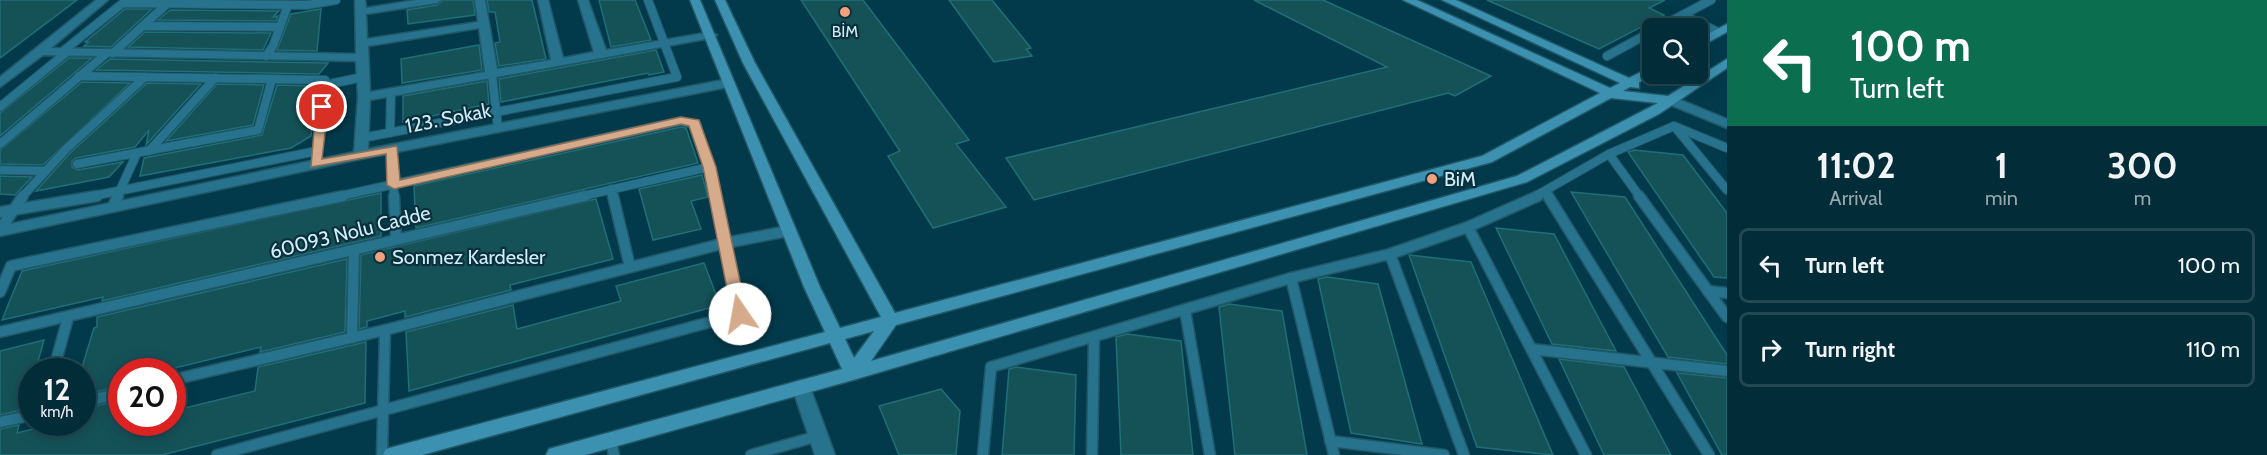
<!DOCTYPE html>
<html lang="en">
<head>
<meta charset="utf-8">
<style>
  body { margin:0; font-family:Cabin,sans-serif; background:#103843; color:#f1f3f6; height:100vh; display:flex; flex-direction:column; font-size:22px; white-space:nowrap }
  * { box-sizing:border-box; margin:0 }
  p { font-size:20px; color:#96a7ae }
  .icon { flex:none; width:33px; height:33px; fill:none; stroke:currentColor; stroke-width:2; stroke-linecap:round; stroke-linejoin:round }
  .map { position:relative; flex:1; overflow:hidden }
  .panel { display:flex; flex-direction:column; background:#022c38; width:540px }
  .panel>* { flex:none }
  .banner { background:#0b6e4f; color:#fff; overflow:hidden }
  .tools { position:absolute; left:1642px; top:18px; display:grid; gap:12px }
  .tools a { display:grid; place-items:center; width:66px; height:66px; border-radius:9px; background:#022c38; box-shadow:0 3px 15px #0003,0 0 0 2px #234853; font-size:30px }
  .speed { position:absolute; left:18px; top:358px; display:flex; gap:12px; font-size:30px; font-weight:700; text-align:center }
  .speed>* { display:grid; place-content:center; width:78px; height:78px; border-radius:50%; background:#022c38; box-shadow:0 3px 15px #0003,0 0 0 2px #234853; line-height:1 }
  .speed small { font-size:15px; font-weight:400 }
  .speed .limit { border:9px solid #d22; background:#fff; color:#111 }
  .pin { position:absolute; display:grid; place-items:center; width:51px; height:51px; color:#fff; margin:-26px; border:3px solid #fff; border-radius:50%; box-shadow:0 2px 6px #0007 }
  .me { position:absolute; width:66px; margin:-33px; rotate:348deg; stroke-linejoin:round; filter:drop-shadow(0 0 4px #0008) }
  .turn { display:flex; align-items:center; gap:21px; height:126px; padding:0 24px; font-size:27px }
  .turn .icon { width:78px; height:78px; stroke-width:2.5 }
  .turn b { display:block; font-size:42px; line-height:51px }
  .eta { display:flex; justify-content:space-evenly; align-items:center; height:102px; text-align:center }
  .eta b { font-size:36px; font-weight:800; line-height:42px }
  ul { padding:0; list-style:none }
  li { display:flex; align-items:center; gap:18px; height:75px; margin:0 12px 9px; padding:0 12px; border:3px solid #234853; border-radius:9px }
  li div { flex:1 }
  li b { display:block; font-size:22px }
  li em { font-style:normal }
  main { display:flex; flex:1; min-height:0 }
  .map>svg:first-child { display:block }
</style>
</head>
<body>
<main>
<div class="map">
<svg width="1727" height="455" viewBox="0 0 1727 455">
  <rect width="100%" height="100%" fill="#023a4b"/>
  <g fill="#155258" stroke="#1f6f77" stroke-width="1.5">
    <polygon points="0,0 77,0 0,58"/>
    <polygon points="444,0 473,0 475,15 408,24 407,10 437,5"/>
    <polygon points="487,0 532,0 546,59 499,66 495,43 500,42 495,12 489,12"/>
    <polygon points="599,0 635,0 651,40 611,47"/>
    <polygon points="801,0 863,0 969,140 956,144 1006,207 933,228 888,156 900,151"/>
    <polygon points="949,0 992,0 1031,48 1026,49 1032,56 994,62"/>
    <polygon points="1254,0 1323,0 1491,76 1455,96 1448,93 1034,200 1006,158 1387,67"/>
    <polygon points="1487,0 1665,0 1649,8 1664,15 1599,49"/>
    <polygon points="125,9 152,9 111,47 84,46 89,42 85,42"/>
    <polygon points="321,9 317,51 277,50 291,14"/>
    <polygon points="170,10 279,11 273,17 278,16 276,21 158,20"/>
    <polygon points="145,32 271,33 263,50 128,47"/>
    <polygon points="479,45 482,70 402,83 401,59"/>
    <polygon points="656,50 664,72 649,75 648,73 501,102 499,79"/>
    <polygon points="69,58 92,58 0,136 0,113"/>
    <polygon points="110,59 266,62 328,63 319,74 96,70"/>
    <polygon points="487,81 489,104 403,122 403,96"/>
    <polygon points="82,82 130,83 43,165 0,164 0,150"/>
    <polygon points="147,83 201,84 146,145 149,130 135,147 76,158 72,161 72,167 78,170 123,162 109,177 36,191 70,153"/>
    <polygon points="217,84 264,85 253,125 166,141"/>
    <polygon points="277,85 317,86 311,136 291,148 140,176 144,158 262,135"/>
    <polygon points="681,127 686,128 698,163 416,228 414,186"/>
    <polygon points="1634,150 1683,155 1727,213 1727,278 1714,277 1628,152"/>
    <polygon points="702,175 708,197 691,201 701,229 653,240 639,189"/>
    <polygon points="0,176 32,177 15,195 0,194"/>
    <polygon points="1571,192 1625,197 1727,355 1727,364 1668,357"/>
    <polygon points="381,193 381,236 102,301 103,297 2,320 22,271"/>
    <polygon points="596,199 613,259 510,285 511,290 405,317 405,311 367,321 367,327 359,329 361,255"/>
    <polygon points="1496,228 1554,234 1616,351 1552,344"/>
    <polygon points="1409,255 1471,262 1553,455 1477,447"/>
    <polygon points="347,259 345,332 260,352 261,347 158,372 122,372 122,386 82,395 82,367 94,328 97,327 97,317"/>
    <polygon points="704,263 720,305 409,391 406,332 513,305 517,329 621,301 616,286"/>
    <polygon points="1327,277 1378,284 1422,444 1351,433 1318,279"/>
    <polygon points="1229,304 1282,311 1307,455 1235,455 1219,307"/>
    <polygon points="1127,334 1181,341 1193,455 1121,455 1116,337"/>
    <polygon points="44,340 35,372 32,372 32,384 24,409 0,415 0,351"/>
    <polygon points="366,342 365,403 162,455 0,455 0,429 19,425 17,433 58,423 82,423 82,409 122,400 122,423 172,423 172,411 255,391 258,367"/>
    <polygon points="1559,359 1624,367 1671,455 1604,455"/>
    <polygon points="1016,367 1076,375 1074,455 1002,455 1009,369"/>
    <polygon points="1677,373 1727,378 1727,455 1722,455"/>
    <polygon points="941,389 960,411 956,455 899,455 879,406"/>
  </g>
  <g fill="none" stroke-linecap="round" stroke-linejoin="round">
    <g stroke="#225767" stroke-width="10">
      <g id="lane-far1">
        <polyline points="1683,15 1718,32"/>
        <polyline points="143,26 280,27"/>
        <polyline points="1658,28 1711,0"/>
        <polyline points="62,52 123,3 307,5 336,0"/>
        <polyline points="113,53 167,4"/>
        <polyline points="266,56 273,46 288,5"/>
        <polyline points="1607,56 1653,31"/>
        <polyline points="492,74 498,128"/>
        <polyline points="79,76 325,80 315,165"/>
        <polyline points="325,85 363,77"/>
        <polyline points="0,107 67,52"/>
        <polyline points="1675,127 1727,190"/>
        <polyline points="390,133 391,92"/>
        <polyline points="362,138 677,77 648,0"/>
        <polyline points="0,144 107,53"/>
        <polyline points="392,149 394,197"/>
        <polyline points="149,151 215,78"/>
        <polyline points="1609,154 1640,197"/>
        <polyline points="77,164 258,130 272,79"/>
        <polyline points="0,170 46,171"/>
        <polyline points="611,189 613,197"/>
        <polyline points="1546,192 1549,197"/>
        <polyline points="22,197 66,149 145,77"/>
        <polyline points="88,197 317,151"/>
        <polyline points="117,197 137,153"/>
        <polyline points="336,197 681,121 697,125 715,197"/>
        <polyline points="579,197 709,167"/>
        <polyline points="1534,197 1609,154 1674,126 1727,148"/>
      </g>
    </g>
    <g stroke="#225767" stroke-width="13">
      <g id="lane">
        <polyline points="394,196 396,239"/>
        <polyline points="613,196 630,267"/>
        <polyline points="1548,196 1709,455"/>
        <polyline points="1639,196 1727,317"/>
        <polyline points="113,206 118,196"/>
        <polyline points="0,212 97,196"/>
        <polyline points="1468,227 1586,455"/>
        <polyline points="0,230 23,196"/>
        <polyline points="1390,254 1464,455"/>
        <polyline points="1291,278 1334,455"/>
        <polyline points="1708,291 1727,293"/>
        <polyline points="0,292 11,266 343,196"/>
        <polyline points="1185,310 1210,455"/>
        <polyline points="0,332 585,196"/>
        <polyline points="352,337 354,250"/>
        <polyline points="1531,349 1727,371"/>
        <polyline points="53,372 68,318"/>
        <polyline points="172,380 385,330 725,243 788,231"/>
        <polyline points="82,402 122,393"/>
        <polyline points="0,422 32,415"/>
        <polyline points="611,440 614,455"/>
        <polyline points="1330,441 1444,455"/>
        <polyline points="217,455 740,314 715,196"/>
        <polyline points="382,455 385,330"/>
        <polyline points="751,455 818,436"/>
        <polyline points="983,455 991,367 1291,278 1390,254 1468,227 1538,196"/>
        <polyline points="1092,455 1094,337"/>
      </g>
    </g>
    <g stroke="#225767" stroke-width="3">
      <g id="street">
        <path d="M96,0H108L51,48L356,54L355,0H365L366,8L416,0H442L437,3L366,14L367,39L478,22L475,0H485L497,69L551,60L538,0H548L563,58L594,52L578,0H588L606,50L711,32L717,35L711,38L370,100L368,149L728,79L734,83L728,87L361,159L0,236V226L354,152L358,97L356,61L43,55L0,87V77ZM479,28L485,72L370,92L368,46Z"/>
        <polygon points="1671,96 1727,119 1727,128 1666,103 1665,100"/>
        <polygon points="801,380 807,382 810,387 835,455 815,455 792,387 795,382"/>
      </g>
    </g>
    <g stroke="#225767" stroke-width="3">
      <g id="secondary">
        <path d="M690,0H700L820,287L840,328L881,317L743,63L715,0H725L755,63L895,313L1482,156L1600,93L1403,0H1417L1610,88L1620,83L1442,0H1456L1629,78L1653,66V74H1656L1639,82V88L1630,87L1623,91L1668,96L1727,59V68L1659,114L1527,182L853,380L585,455H546L549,449L556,447L842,369L830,343L422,455H383L386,449L393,447L825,332L804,287ZM1611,98L1658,103L1517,176L871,361L896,325L1492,162ZM874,331L854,358L845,339Z"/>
        <polygon points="1727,24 1727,32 1698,48 1698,39"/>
      </g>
    </g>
    <use href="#lane-far1" stroke="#27728c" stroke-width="8"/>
    <use href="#lane" stroke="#27728c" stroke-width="10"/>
    <use href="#street" fill="#27728c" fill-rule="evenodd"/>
    <use href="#secondary" fill="#3b91af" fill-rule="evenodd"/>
  </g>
  <polygon fill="#d6ab8b" stroke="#8b6f5a" stroke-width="1.5" points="322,104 328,107 322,159 397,146 400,180 681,117 699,120 716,167 747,314 740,319 732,314 703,167 689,126 681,124 394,189 387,185 386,154 311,167 316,107"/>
  <g fill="#f1a17d" stroke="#0b2f3b" stroke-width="2">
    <circle cx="845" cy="12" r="6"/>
    <circle cx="1432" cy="179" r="6"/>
    <circle cx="380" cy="257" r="6"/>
  </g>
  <g text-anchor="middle" stroke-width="4.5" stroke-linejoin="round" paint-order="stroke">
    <g font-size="16" fill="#cdedfa" stroke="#0b2f3b">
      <text x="845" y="37">BİM</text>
    </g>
    <g font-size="20" fill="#cdedfa" stroke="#0b2f3b">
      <text transform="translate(448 118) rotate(-11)" y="7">123. Sokak</text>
      <text transform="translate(350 232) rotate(-14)" y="7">60093 Nolu Cadde</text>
    </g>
    <g font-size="20" fill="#cdedfa" stroke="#0b2f3b" text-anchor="start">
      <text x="1444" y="186">BiM</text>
      <text x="392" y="264">Sonmez Kardesler</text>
    </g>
  </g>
</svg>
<div class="tools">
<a><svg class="icon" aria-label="search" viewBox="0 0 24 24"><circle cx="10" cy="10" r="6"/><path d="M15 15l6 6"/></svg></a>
</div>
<div class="speed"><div>12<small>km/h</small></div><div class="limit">20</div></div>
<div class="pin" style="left:322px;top:107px;background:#d93025"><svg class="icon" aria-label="arrive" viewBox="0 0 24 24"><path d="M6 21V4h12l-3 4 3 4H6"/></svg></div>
<svg class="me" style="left:740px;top:314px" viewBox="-20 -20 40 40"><circle r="19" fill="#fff"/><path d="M0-13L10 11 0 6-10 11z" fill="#d6ab8b"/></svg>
</div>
<section class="panel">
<div class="banner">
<div class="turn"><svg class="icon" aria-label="left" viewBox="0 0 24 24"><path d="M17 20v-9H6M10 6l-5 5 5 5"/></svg><div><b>100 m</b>Turn left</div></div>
</div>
<div class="eta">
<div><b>11:02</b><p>Arrival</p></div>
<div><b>1</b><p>min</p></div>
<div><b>300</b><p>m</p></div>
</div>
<ul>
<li><svg class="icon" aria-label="left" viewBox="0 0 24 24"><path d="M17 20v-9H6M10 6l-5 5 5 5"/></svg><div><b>Turn left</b></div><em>100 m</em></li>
<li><svg class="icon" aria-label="right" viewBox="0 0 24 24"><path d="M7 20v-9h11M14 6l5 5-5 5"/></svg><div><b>Turn right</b></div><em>110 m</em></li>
</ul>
</section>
</main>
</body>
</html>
